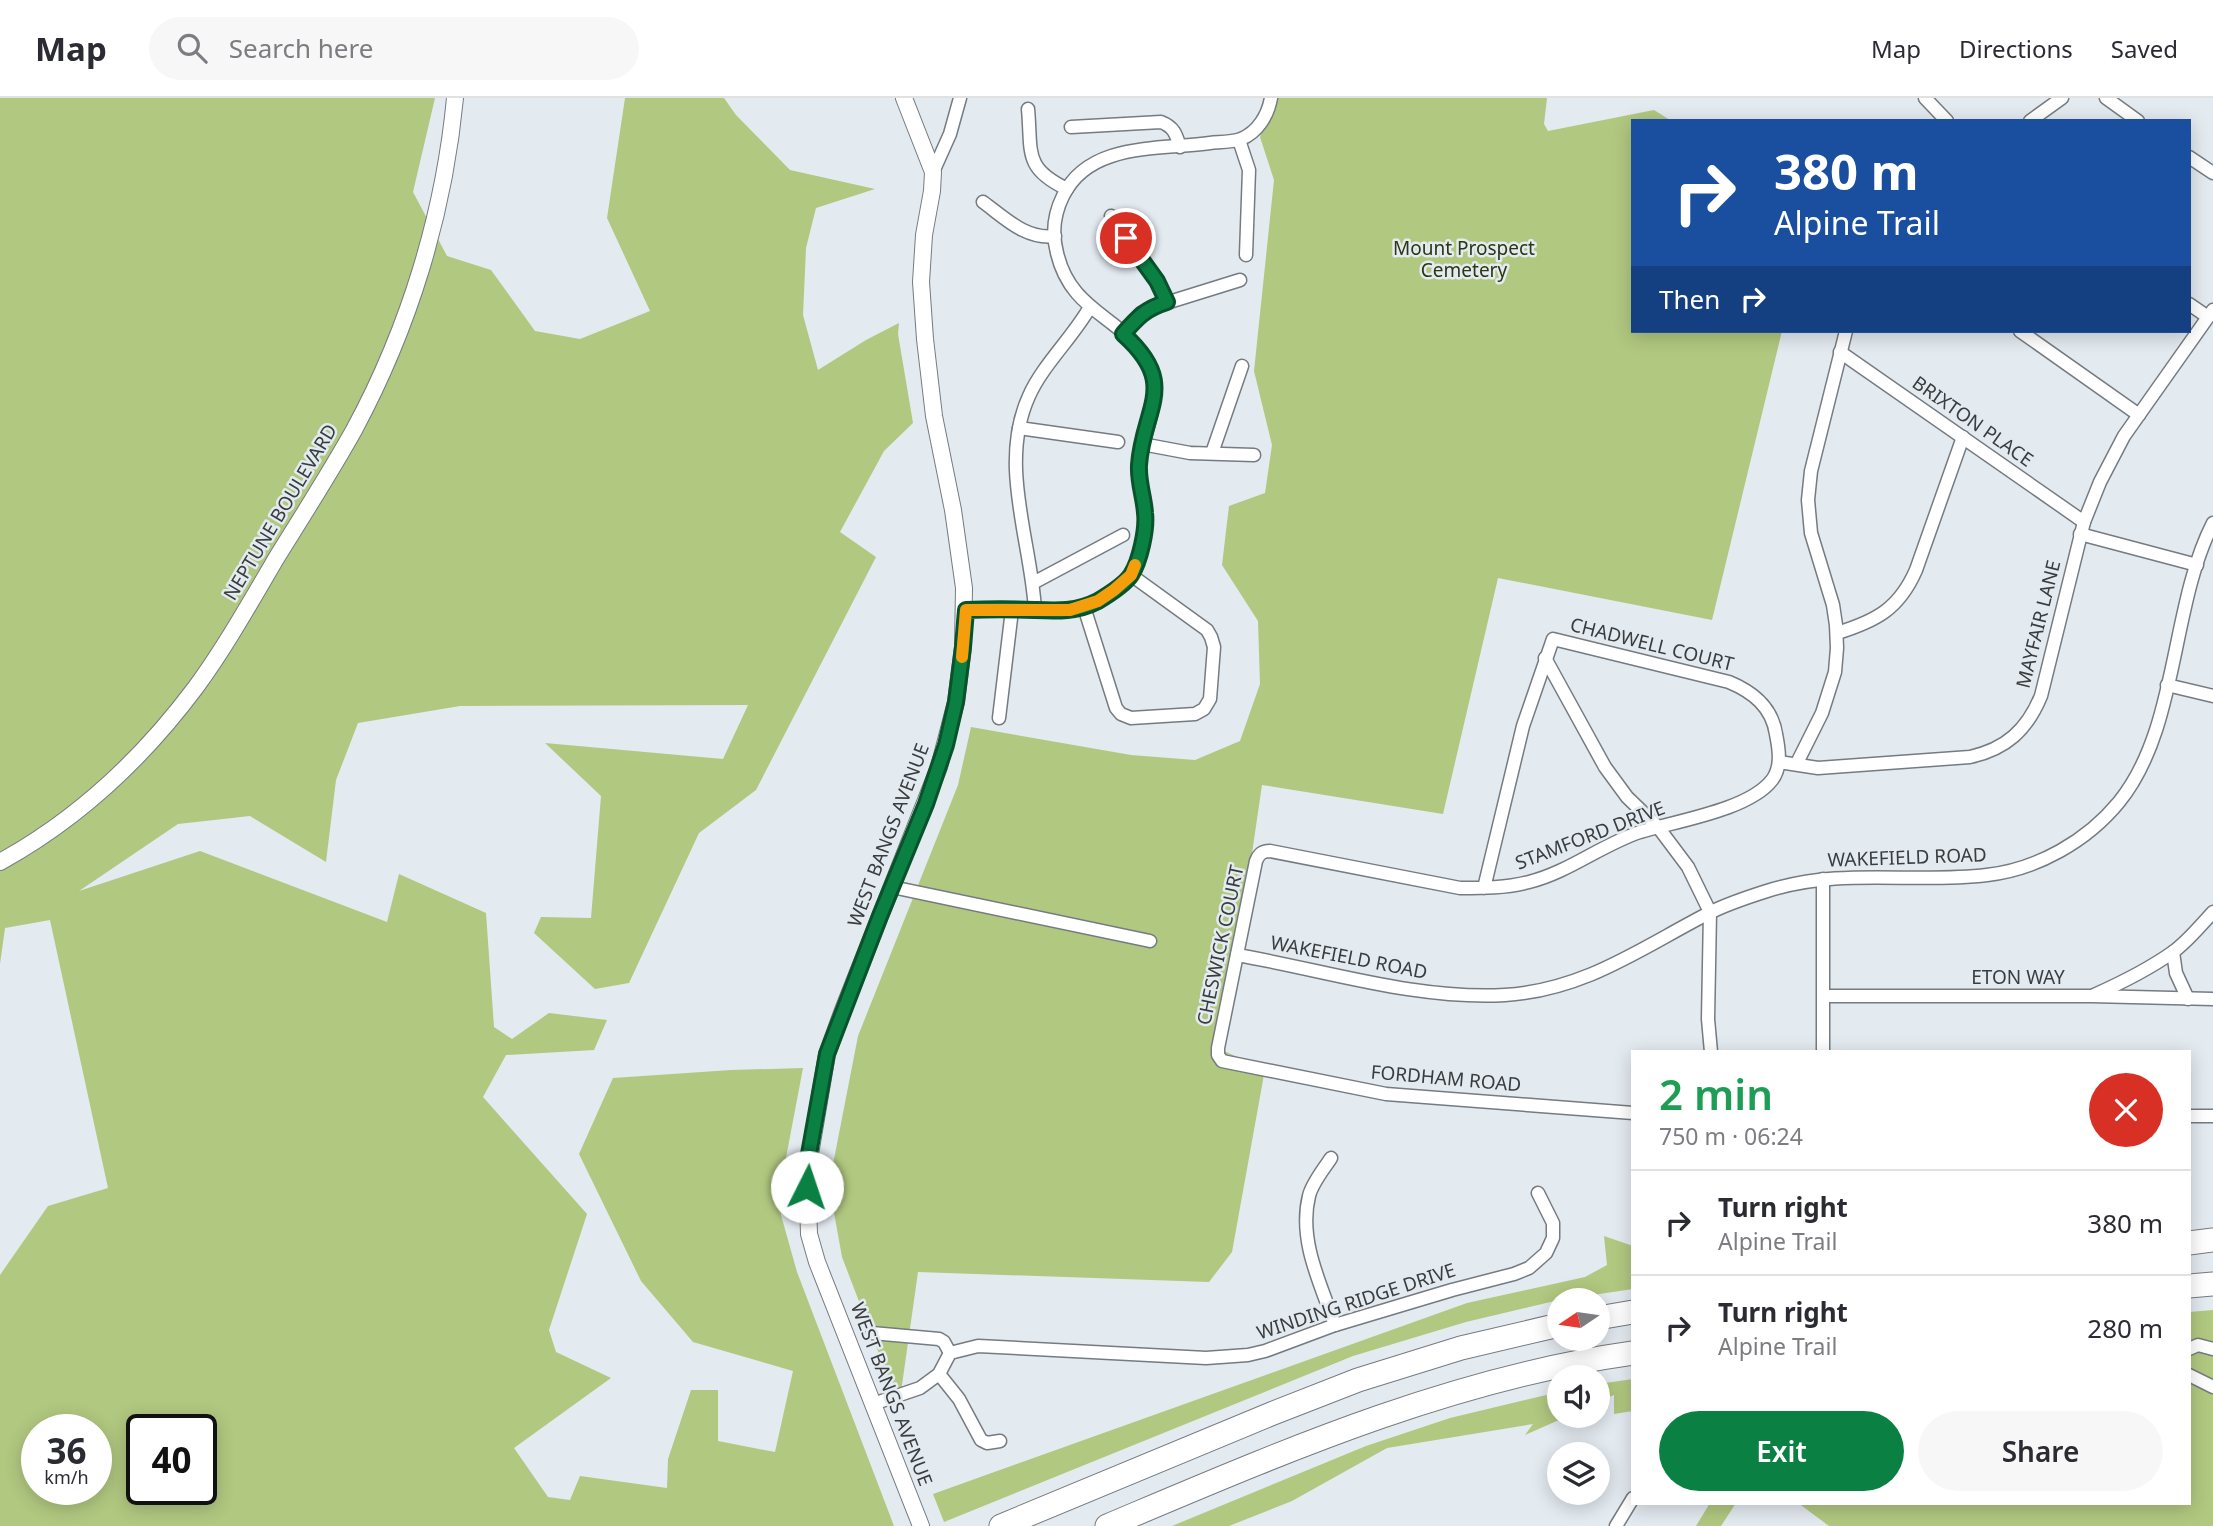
<!DOCTYPE html>
<html lang="en">
<head>
<meta charset="utf-8">
<style>
  body { margin:0; font-family:"Noto Sans",sans-serif; background:#f7f7f7; color:#2b2b33; height:100vh; display:flex; flex-direction:column; font-size:26px; white-space:nowrap }
  * { box-sizing:border-box; margin:0 }
  p { font-size:23px; color:#7c7c81 }
  .icon { flex:none; width:38px; height:38px; fill:none; stroke:currentColor; stroke-width:2; stroke-linecap:round; stroke-linejoin:round }
  .map { position:relative; flex:1; overflow:hidden }
  .sheet { position:absolute; left:1631px; top:952px; width:560px; height:455px; display:flex; flex-direction:column; background:#fff; border-radius:0px; box-shadow:0 4px 18px #0003 }
  .sheet>* { flex:none }
  .hud { position:absolute; left:1631px; top:21px; width:560px; height:214px; border-radius:0px; box-shadow:0 4px 18px #0003; background:#1a4fa0; color:#fff; overflow:hidden }
  .needle { width:46px; rotate:257deg }
  .controls { position:absolute; left:1547px; top:1190px; display:grid; gap:14px }
  .controls a { display:grid; place-items:center; width:63px; height:63px; border-radius:50%; background:#fff; box-shadow:0 4px 18px #0003; font-size:35px }
  .speed { position:absolute; left:21px; top:1316px; display:flex; gap:14px; font-size:35px; font-weight:700; text-align:center }
  .speed>* { display:grid; place-content:center; width:91px; height:91px; border-radius:50%; background:#fff; box-shadow:0 4px 18px #0003; line-height:1 }
  .speed small { font-size:18px; font-weight:400 }
  .speed .limit { border:4px solid #111; border-radius:10px; background:#fff; color:#111 }
  .pin { position:absolute; display:grid; place-items:center; width:60px; height:60px; color:#fff; margin:-30px; border:4px solid #fff; border-radius:50%; box-shadow:0 2px 7px #0007 }
  .me { position:absolute; width:77px; margin:-38px; rotate:4deg; stroke-linejoin:round; filter:drop-shadow(0 0 5px #0008) }
  .turn { display:flex; align-items:center; gap:24px; height:147px; padding:0 28px; font-size:32px }
  .turn .icon { width:91px; height:91px; stroke-width:2.5 }
  .turn b { display:block; font-size:49px; line-height:60px }
  .then { display:flex; align-items:center; height:66px; padding:0 28px; background:#0003; gap:14px; font-size:26px }
  .round { display:grid; place-items:center; flex:none; width:74px; height:74px; border-radius:37px; background:#f7f7f7 }
  .overview { display:flex; align-items:center; justify-content:space-between; height:119px; padding:0 28px }
  h1 { font-size:42px; font-weight:600; line-height:52px; color:#1e9e55 }
  .action { display:flex; gap:14px; margin-top:auto; padding:14px 28px }
  .action a { flex:1; height:80px; border-radius:42px; background:#0b8043; color:#fff; font-size:28px; font-weight:600; line-height:80px; text-align:center }
  .action a+a { background:#f7f7f7; color:#2b2b33 }
  ul { padding:0; list-style:none }
  li { display:flex; align-items:center; gap:21px; height:105px; padding:0 28px; border-top:2px solid #e1e1e2 }
  li div { flex:1 }
  li b { display:block; font-size:26px }
  li em { font-style:normal }
  header { display:flex; align-items:center; gap:42px; box-sizing:border-box; height:98px; padding:0 35px; background:#fff; border-bottom:2px solid #e1e1e2 }
  header strong { font-size:33px }
  nav { display:flex; gap:38px; margin-inline-start:auto; font-size:24px }
  .search { width:490px; height:63px; background:#f7f7f7; display:flex; align-items:center; gap:18px; box-sizing:border-box; padding:0 24px; border-radius:38px; color:#7c7c81; font-size:26px }
  .map>svg:first-child { display:block }
</style>
</head>
<body>
<header>
<strong>Map</strong>
<div class="search"><svg class="icon" aria-label="search" viewBox="0 0 24 24"><circle cx="10" cy="10" r="6"/><path d="M15 15l6 6"/></svg>Search here</div>
<nav><a>Map</a><a>Directions</a><a>Saved</a></nav>
</header>
<div class="map">
<svg width="2213" height="1428" viewBox="0 0 2213 1428">
  <rect width="100%" height="100%" fill="#e3eaf0"/>
  <g fill="#b1c880" fill-rule="evenodd">
    <path d="M0,0H435L413,94L447,158L491,172L535,233L580,241L650,213L607,120L625,0H724L736,17L790,72L875,91L816,110L806,150L803,217L818,272L866,242L899,225L898,236L913,325L884,353L840,434L876,459L756,692L699,735L629,885L595,891L534,835L541,819L591,820L601,698L545,645L723,661L748,607L460,608L358,625L336,682L326,764L250,718L178,726L79,793L200,753L387,824L399,776L486,815L494,929L512,941L549,915L607,922L594,952L506,957L483,999L587,1116L549,1232L556,1254L611,1280L514,1350L548,1399L570,1402L580,1378L667,1390L668,1361L691,1292H718V1343L775,1354L793,1273L693,1244L641,1183L579,1056L613,980L731,972L803,970L781,1086V1117L797,1174L894,1428H0V1177L48,1108L108,1090L50,822L5,830L0,866ZM37,1332H96V1391H37ZM142,1332H201V1391H142Z"/>
    <polygon points="1273,0 1547,0 1544,26 1548,33 1654,12 1670,22 1633,23 1633,233 1782,233 1712,522 1498,480 1443,716 1262,687 1239,844 1217,950 1265,971 1232,1154 1209,1184 918,1174 899,1308 842,1159 829,1087 858,938 958,687 971,629 1131,657 1195,662 1240,643 1260,586 1258,523 1222,467 1229,408 1265,395 1272,347 1254,273 1274,82 1260,39"/>
    <polygon points="1604,1138 1633,1148 1633,1191 1559,1202 1466,1224 1353,1258 944,1424 933,1396 1467,1205 1585,1179 1607,1167"/>
    <polygon points="2213,1212 2213,1428 1829,1428 1798,1405 2189,1405 2189,1214"/>
    <polygon points="1633,1281 1633,1313 1614,1316 1614,1297 1598,1304 1598,1286"/>
    <polygon points="1559,1294 1559,1318 1568,1318 1525,1337 1533,1326 1387,1350 1292,1403 1229,1428 1172,1428 1366,1348 1450,1320"/>
    <polygon points="1710,1405 1736,1405 1721,1428 1696,1428"/>
  </g>
  <g fill="none" stroke-linecap="round" stroke-linejoin="round">
    <g stroke="#757b80" stroke-width="15">
      <g id="minor">
        <polyline points="1925,0 1947,23"/>
        <polyline points="2106,0 2138,23"/>
        <path d="M1028,11C1032,54 1023,70 1067,91"/>
        <polyline points="2030,23 2062,0"/>
        <path d="M1071,29L1161,24C1174,29 1176,36 1180,49"/>
        <polyline points="1239,42 1249,72 1246,157"/>
        <polyline points="2189,59 2213,75"/>
        <polyline points="933,74 950,36 960,0"/>
        <path d="M983,104C1005,120 1026,142 1055,138"/>
        <polyline points="1111,118 1157,183 1167,204"/>
        <polyline points="2189,206 2208,219"/>
        <polyline points="2020,233 2139,317"/>
        <polyline points="1123,236 1141,215 1150,210 1240,182"/>
        <polyline points="1840,254 2084,424"/>
        <polyline points="1019,330 1118,344"/>
        <polyline points="1142,346 1190,355 1254,357"/>
        <polyline points="1212,355 1242,268"/>
        <polyline points="2080,436 2197,467"/>
        <polyline points="1033,485 1123,437"/>
        <polyline points="1084,509 1116,610 1121,616 1131,620 1195,616 1204,611 1210,601 1214,549 1211,539 1207,532 1131,477"/>
        <path d="M966,512C988,511 1012,511 1034,512C1047,512 1059,514 1071,512C1092,508 1117,495 1130,478C1137,469 1144,444 1145,433C1148,410 1137,388 1139,365C1144,328 1166,300 1146,262C1122,218 1071,215 1057,155C1052,136 1054,116 1063,98C1089,44 1159,52 1210,45C1220,44 1232,44 1241,41C1258,34 1268,17 1271,0"/>
        <path d="M1035,512C1031,442 998,366 1029,298C1042,268 1073,239 1090,209"/>
        <path d="M1837,535C1876,523 1899,511 1916,472L1963,339"/>
        <polyline points="1545,560 1605,669 1627,699 1658,729 1688,769 1710,814 1708,921 1711,954"/>
        <polyline points="2167,587 2213,598"/>
        <polyline points="999,620 1012,512"/>
        <path d="M1779,664L1818,670L1970,659C2006,651 2027,632 2041,598L2084,424L2100,384L2124,338L2213,212"/>
        <polyline points="1797,665 1822,615 1835,574 1837,550 1836,527 1833,507 1811,435 1808,402 1811,373 1846,233"/>
        <polyline points="1823,781 1823,954"/>
        <polyline points="892,789 1150,843"/>
        <path d="M1484,790L1523,628L1553,541L1729,584C1753,594 1772,609 1776,636C1779,651 1782,669 1772,682C1749,712 1676,723 1640,734C1601,747 1569,774 1529,784C1506,790 1483,790 1460,790L1270,753C1262,753 1259,756 1256,763L1218,950V957L1222,963L1386,996L1633,1015"/>
        <polyline points="2173,854 2176,875 2188,901"/>
        <path d="M1237,857C1325,872 1415,902 1505,897C1585,892 1641,850 1709,815C1727,806 1748,799 1767,793C1843,769 1911,786 1987,777C2038,771 2087,743 2119,704C2179,630 2170,509 2213,425"/>
        <path d="M2094,897C2121,885 2149,871 2173,854C2188,843 2200,828 2213,814"/>
        <polyline points="1824,898 2091,898 2213,901"/>
        <polyline points="2189,1018 2213,1018"/>
        <path d="M1331,1060C1324,1071 1312,1085 1309,1098C1298,1142 1321,1187 1335,1227"/>
        <polyline points="872,1235 939,1241 944,1244 950,1255"/>
        <polyline points="2189,1251 2198,1247 2213,1251"/>
        <polyline points="939,1276 959,1301 981,1342 987,1345 1000,1343"/>
        <polyline points="2189,1277 2213,1289"/>
        <polyline points="873,1306 920,1290 939,1276 950,1255 978,1248 1206,1260 1248,1257 1265,1253 1335,1227 1452,1192 1514,1176 1529,1170 1546,1155 1553,1140 1553,1125 1538,1095"/>
        <polyline points="1616,1428 1633,1400"/>
      </g>
    </g>
    <g stroke="#757b80" stroke-width="18">
      <g id="tertiary">
        <polyline points="904,0 933,74 932,93 924,137 921,184 925,241 934,318 953,412 964,490 963,549 956,604 939,669 843,912 827,956 807,1074 809,1136 817,1164 921,1428"/>
        <path d="M0,764C78,721 143,660 196,589C226,548 251,503 277,459C303,417 330,375 354,332C409,230 444,116 455,0"/>
      </g>
    </g>
    <g stroke="#757b80" stroke-width="25">
      <g id="motorway">
        <polyline points="2189,1145 2213,1142"/>
        <polyline points="2189,1188 2213,1186"/>
        <polyline points="1598,1220 1633,1214"/>
        <polyline points="1001,1428 1271,1316 1358,1282 1461,1250 1559,1227"/>
        <path d="M1107,1428C1278,1356 1448,1281 1633,1255"/>
      </g>
    </g>
    <use href="#minor" stroke="#fff" stroke-width="12"/>
    <use href="#tertiary" stroke="#fff" stroke-width="16"/>
    <use href="#motorway" stroke="#fff" stroke-width="23"/>
  </g>
  <g fill="none" stroke-linecap="round" stroke-linejoin="round">
    <g stroke="#07532c" stroke-width="18">
      <path id="route" d="M807,1089L809,1056L827,956L880,818L926,706L946,647L956,604L963,549L966,512C989,511 1012,511 1035,512C1057,513 1077,514 1098,503C1108,497 1125,486 1131,477C1140,463 1147,431 1145,415C1144,399 1138,384 1139,367C1143,309 1180,287 1123,236C1138,219 1145,211 1167,204L1157,183L1126,140"/>
    </g>
    <use href="#route" stroke="#0b8043" stroke-width="12"/>
    <polyline stroke="#f59e0b" stroke-width="12" points="962,559 966,512 1070,512 1098,503 1114,492 1131,477 1135,467"/>
  </g>
  <g text-anchor="middle" stroke-width="5" stroke-linejoin="round" paint-order="stroke">
    <g font-size="19" fill="#2c3610" stroke="#e3eaf0">
      <text x="1464" y="157">Mount Prospect<tspan x="1464" dy="22">Cemetery</tspan></text>
    </g>
    <g font-size="19" fill="#3a3d3f" stroke="#e3eaf0">
      <text transform="translate(1973 323) rotate(35)" y="7">BRIXTON PLACE</text>
      <text transform="translate(280 414) rotate(-59)" y="7">NEPTUNE BOULEVARD</text>
      <text transform="translate(2038 526) rotate(-76)" y="7">MAYFAIR LANE</text>
      <text transform="translate(1652 546) rotate(14)" y="7">CHADWELL COURT</text>
      <text transform="translate(888 737) rotate(-69)" y="7">WEST BANGS AVENUE</text>
      <text transform="translate(1590 737) rotate(-21)" y="7">STAMFORD DRIVE</text>
      <text transform="translate(1907 759) rotate(-2)" y="7">WAKEFIELD ROAD</text>
      <text transform="translate(1220 847) rotate(-78)" y="7">CHESWICK COURT</text>
      <text transform="translate(1349 859) rotate(11)" y="7">WAKEFIELD ROAD</text>
      <text x="2018" y="886">ETON WAY</text>
      <text transform="translate(1446 980) rotate(5)" y="7">FORDHAM ROAD</text>
      <text transform="translate(1356 1203) rotate(-18)" y="7">WINDING RIDGE DRIVE</text>
      <text transform="translate(892 1296) rotate(69)" y="7">WEST BANGS AVENUE</text>
    </g>
  </g>
</svg>
<div class="controls">
<a><svg class="needle" viewBox="-14 -14 28 28"><path d="M0-13l5 13h-10z" fill="#e53935"/><path d="M0 13l5-13h-10z" fill="#7c7c81"/></svg></a>
<a><svg class="icon" aria-label="sound" viewBox="0 0 24 24"><path d="M4 9h4l5-4v14l-5-4H4zM17 9q2 3 0 6"/></svg></a>
<a><svg class="icon" aria-label="layers" viewBox="0 0 24 24"><path d="M12 4l9 5-9 5-9-5zM3 14l9 5 9-5"/></svg></a>
</div>
<div class="speed"><div>36<small>km/h</small></div><div class="limit">40</div></div>
<div class="pin" style="left:1126px;top:140px;background:#d93025"><svg class="icon" aria-label="arrive" viewBox="0 0 24 24"><path d="M6 21V4h12l-3 4 3 4H6"/></svg></div>
<svg class="me" style="left:807px;top:1089px" viewBox="-20 -20 40 40"><circle r="19" fill="#fff"/><path d="M0-13L10 11 0 6-10 11z" fill="#0b8043"/></svg>
<div class="hud">
<div class="turn"><svg class="icon" aria-label="right" viewBox="0 0 24 24"><path d="M7 20v-9h11M14 6l5 5-5 5"/></svg><div><b>380 m</b>Alpine Trail</div></div>
<div class="then">Then<svg class="icon" aria-label="right" viewBox="0 0 24 24"><path d="M7 20v-9h11M14 6l5 5-5 5"/></svg></div>
</div>
<section class="sheet">
<div class="overview"><div><h1>2 min</h1><p>750 m · 06:24</p></div><a class="round" style="background:#d93025;color:#fff"><svg class="icon" aria-label="close" viewBox="0 0 24 24"><path d="M6 6l12 12M18 6L6 18"/></svg></a></div>
<ul>
<li><svg class="icon" aria-label="right" viewBox="0 0 24 24"><path d="M7 20v-9h11M14 6l5 5-5 5"/></svg><div><b>Turn right</b><p>Alpine Trail</p></div><em>380 m</em></li>
<li><svg class="icon" aria-label="right" viewBox="0 0 24 24"><path d="M7 20v-9h11M14 6l5 5-5 5"/></svg><div><b>Turn right</b><p>Alpine Trail</p></div><em>280 m</em></li>
</ul>
<div class="action"><a>Exit</a><a>Share</a></div>
</section>
</div>
</body>
</html>
